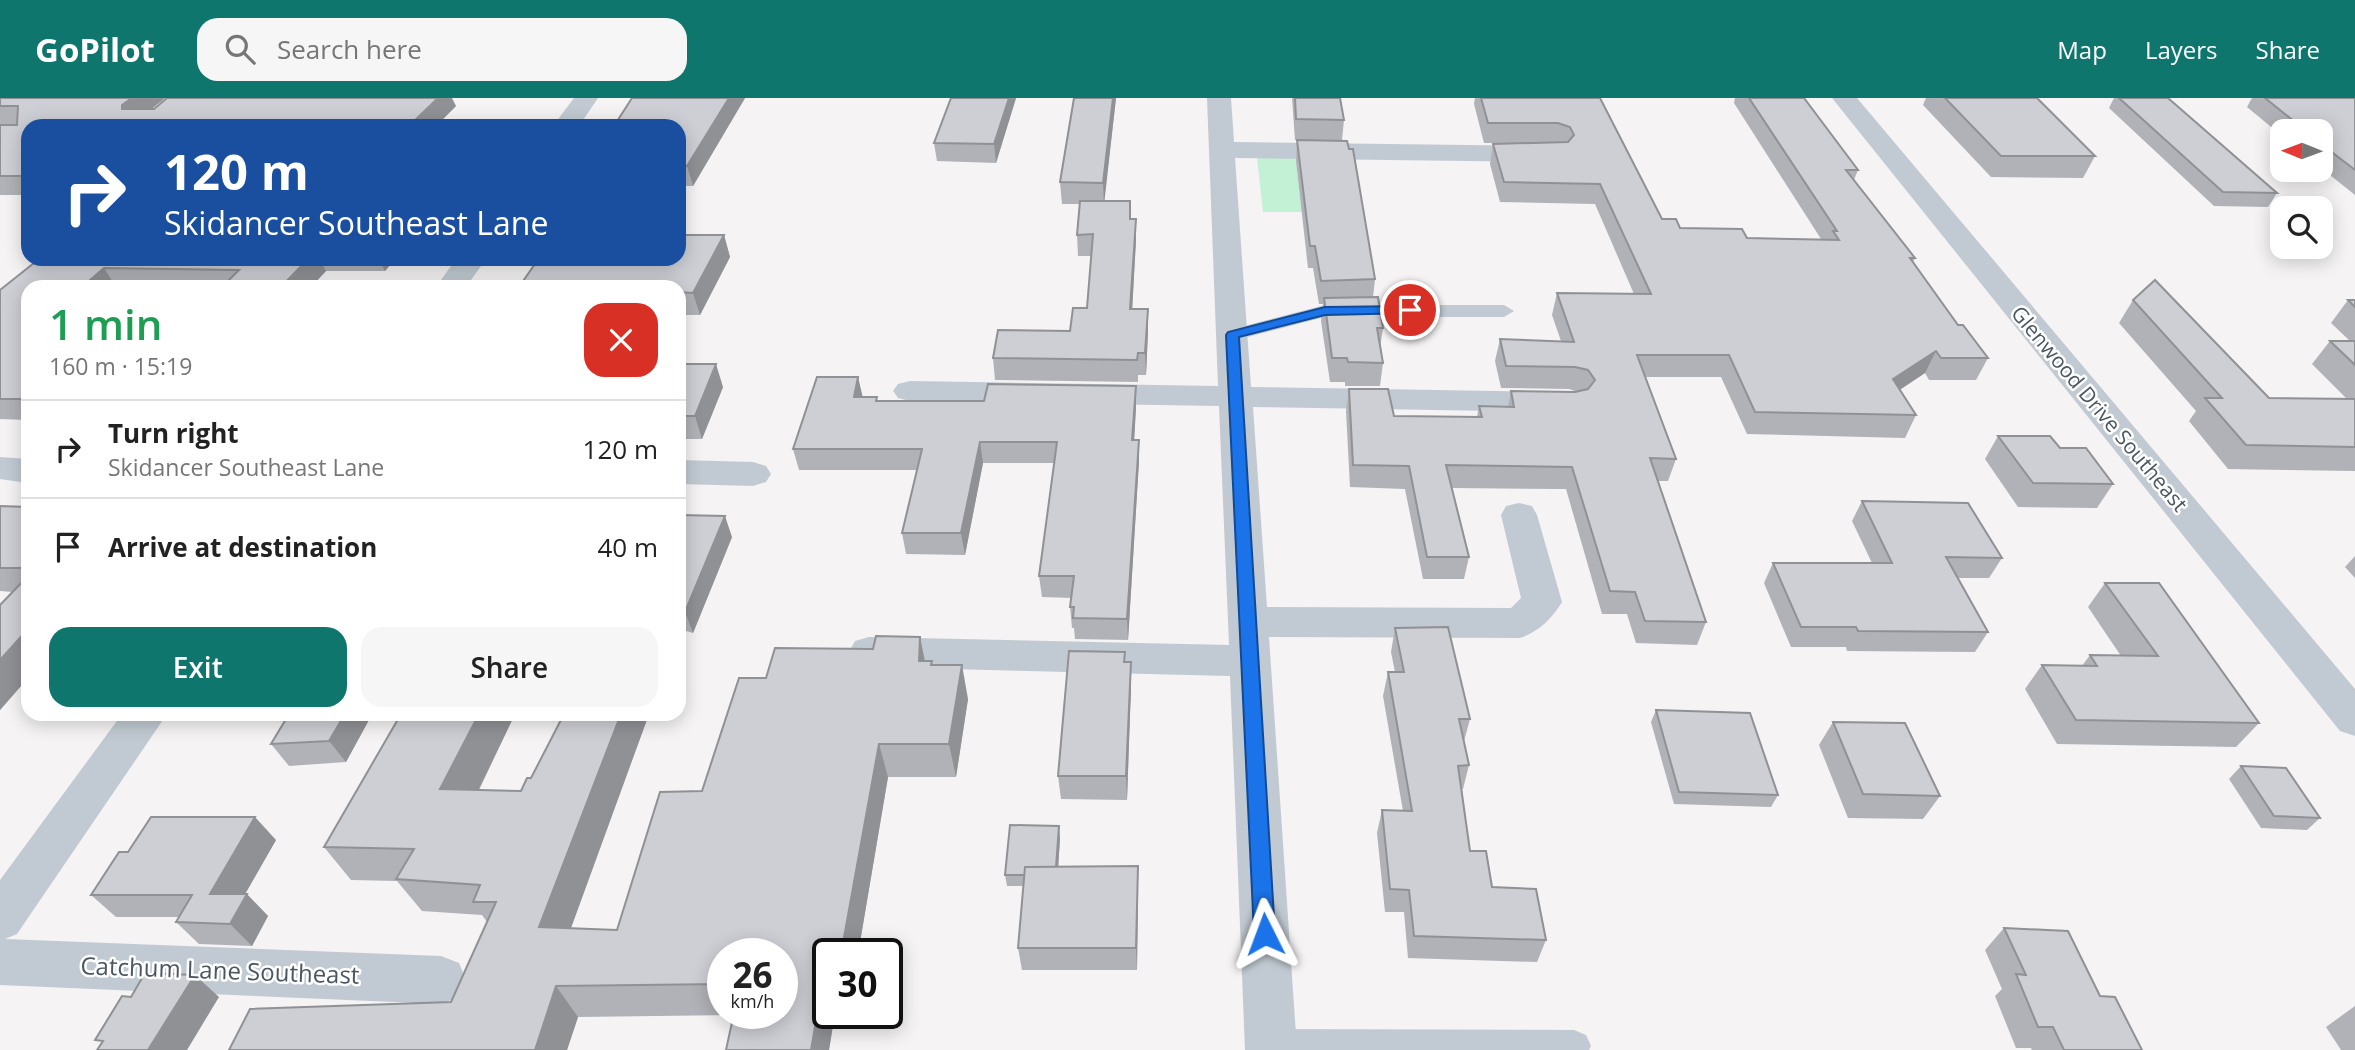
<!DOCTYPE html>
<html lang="en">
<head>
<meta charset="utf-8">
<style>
  body { margin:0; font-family:"Open Sans",sans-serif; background:#f6f6f6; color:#222; height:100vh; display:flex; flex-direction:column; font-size:26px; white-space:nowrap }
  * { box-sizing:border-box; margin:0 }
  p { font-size:23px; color:#767676 }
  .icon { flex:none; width:38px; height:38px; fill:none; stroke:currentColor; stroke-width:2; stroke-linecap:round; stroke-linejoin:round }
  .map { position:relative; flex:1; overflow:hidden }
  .panel { position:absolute; left:21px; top:182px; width:665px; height:441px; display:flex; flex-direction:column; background:#fff; border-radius:21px; box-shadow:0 4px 18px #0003 }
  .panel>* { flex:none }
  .top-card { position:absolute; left:21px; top:21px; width:665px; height:147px; border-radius:21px; box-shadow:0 4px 18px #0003; background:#1a4fa0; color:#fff; overflow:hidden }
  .needle { width:46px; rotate:271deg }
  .controls { position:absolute; left:2270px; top:21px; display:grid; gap:14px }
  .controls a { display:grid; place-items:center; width:63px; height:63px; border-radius:14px; background:#fff; box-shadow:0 4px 18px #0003; font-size:35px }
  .speed { position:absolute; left:707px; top:840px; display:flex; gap:14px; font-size:35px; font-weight:700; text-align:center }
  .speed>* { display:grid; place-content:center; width:91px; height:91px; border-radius:50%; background:#fff; box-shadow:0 4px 18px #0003; line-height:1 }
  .speed small { font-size:18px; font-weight:400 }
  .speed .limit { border:4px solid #111; border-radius:10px; background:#fff; color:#111 }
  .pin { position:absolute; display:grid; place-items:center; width:60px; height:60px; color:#fff; margin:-30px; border:4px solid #fff; border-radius:50%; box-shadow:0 2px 7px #0007 }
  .me { position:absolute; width:77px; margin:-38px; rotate:357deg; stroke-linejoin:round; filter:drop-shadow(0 0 5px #0008) }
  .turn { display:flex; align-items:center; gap:24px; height:147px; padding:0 28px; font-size:32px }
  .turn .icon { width:91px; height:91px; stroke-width:2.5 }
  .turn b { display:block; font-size:49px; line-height:60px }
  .round { display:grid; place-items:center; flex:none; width:74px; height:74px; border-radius:21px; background:#f6f6f6 }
  .overview { display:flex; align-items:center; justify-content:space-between; height:119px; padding:0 28px }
  h1 { font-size:42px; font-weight:600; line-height:52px; color:#1e9e55 }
  .primary-button { display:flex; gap:14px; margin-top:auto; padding:14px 28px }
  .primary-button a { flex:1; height:80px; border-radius:21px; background:#0f766e; color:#fff; font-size:28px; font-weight:600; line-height:80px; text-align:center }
  .primary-button a+a { background:#f6f6f6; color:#222 }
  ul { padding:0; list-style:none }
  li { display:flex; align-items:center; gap:21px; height:98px; padding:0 28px; border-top:2px solid #e0e0e0 }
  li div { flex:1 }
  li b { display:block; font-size:26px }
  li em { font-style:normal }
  header { display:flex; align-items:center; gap:42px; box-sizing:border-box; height:98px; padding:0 35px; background:#0f766e; color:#fff }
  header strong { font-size:33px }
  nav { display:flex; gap:38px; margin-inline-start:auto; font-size:24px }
  .search { width:490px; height:63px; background:#f6f6f6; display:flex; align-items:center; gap:18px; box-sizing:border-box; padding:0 24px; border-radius:21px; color:#767676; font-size:26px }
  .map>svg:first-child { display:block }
</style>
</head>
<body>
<header>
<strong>GoPilot</strong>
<div class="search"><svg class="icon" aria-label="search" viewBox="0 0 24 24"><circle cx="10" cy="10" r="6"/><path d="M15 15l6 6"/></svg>Search here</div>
<nav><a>Map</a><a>Layers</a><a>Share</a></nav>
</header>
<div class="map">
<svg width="2355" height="952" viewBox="0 0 2355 952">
  <rect width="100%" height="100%" fill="#f5f3f3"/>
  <polygon fill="#c3f1d5" points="1257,60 1319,60 1327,72 1297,72 1302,114 1263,114"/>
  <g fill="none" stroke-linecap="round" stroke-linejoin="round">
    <g fill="#c1cad2" fill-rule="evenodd">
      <polygon points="1325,207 1504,207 1514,213 1504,219 1325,219 1232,243 1225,241 1222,237 1225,233"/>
      <polygon points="1270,931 1574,932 1586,937 1591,948 1589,952 1255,952 1253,947 1258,936"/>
    </g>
    <g fill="#c1cad2" fill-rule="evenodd">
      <polygon points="574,0 598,0 579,28 553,28"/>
      <path d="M1207,0H1231L1234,44L1542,48L1551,50L1555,56L1551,62L1542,64L1235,60L1251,289L1563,294L1575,297L1580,304L1575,311L1563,314L1253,309L1267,509L1511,510L1521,500L1501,417L1506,408L1519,405L1532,408L1537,417L1562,504C1552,521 1538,534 1520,540L1269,539L1297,952H1245L1230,578L869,569L855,565L849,554L855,543L869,539L1229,547L1219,308L910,303L898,300L893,293L898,286L910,283L1218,288Z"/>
      <polygon points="1832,0 1857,0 2355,591 2355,638 2340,633"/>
      <polygon points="456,161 486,161 466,189 436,189"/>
      <polygon points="0,359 28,361 28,385 0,381"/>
      <polygon points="679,362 753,364 766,368 771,376 766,384 753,388 679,386"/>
      <polygon points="122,616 167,616 17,836 5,841 441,858 459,865 466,882 459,899 441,906 0,887 0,782"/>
    </g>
  </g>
  <g fill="#b0b2b7" fill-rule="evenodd">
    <polygon points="0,0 165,0 151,11 456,8 436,28 28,28 28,97 0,97 0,27 17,27 17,26 0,26"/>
    <polygon points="632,0 745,0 693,88 679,88 679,28"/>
    <polygon points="1016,0 996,65 937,63 934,45"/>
    <polygon points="1074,0 1116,0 1104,103 1131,121 1136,142 1132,211 1148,211 1148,233 1146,277 1138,277 1138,284 995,282 993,260 1070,233 1087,210 1091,158 1078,158 1077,137 1080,106 1062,106 1060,84"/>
    <polygon points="1292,0 1340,0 1344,22 1342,42 1375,181 1373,199 1383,230 1380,250 1383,265 1380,288 1345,288 1345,284 1330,284 1321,223 1323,206 1319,206 1313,170 1308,170 1296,63 1297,42 1295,42"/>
    <polygon points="1475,0 1600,0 1662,121 1680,130 1747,140 1821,141 1734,5 1735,0 1804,0 1858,72 1854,82 1915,160 1913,164 1958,227 1988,260 1976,282 1929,282 1925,275 1900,292 1916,317 1905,340 1747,336 1721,279 1645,279 1676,361 1668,383 1658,383 1706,524 1697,547 1636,545 1627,516 1602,516 1566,391 1452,390 1469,459 1464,481 1423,481 1405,391 1350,389 1346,313 1349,291 1394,318 1477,319 1479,308 1508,308 1511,293 1578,294 1569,291 1501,290 1495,263 1500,241 1561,243 1552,217 1557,195 1634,196 1595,106 1500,104 1490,66 1493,46 1526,45 1484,45 1474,6"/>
    <polygon points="1926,0 2037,0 2095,58 2083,80 1991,79 1923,7"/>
    <polygon points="2114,0 2168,0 2277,95 2268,109 2214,108 2109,10"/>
    <polygon points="2252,0 2355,0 2355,97 2320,69 2320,33 2282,33 2282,38 2247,9"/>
    <polygon points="679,130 681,137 724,137 730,159 700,217 679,217 679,189 598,163 679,161"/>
    <polygon points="39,161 395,161 385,173 326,173 311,189 28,189 28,322 0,321 0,192"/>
    <polygon points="2133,202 2269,300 2347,301 2312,266 2330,243 2350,243 2331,225 2348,202 2355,202 2355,373 2228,371 2189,323 2196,313 2119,225"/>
    <polygon points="679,266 723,289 702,341 679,341"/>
    <polygon points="858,279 862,299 878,303 984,303 1136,288 1136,309 1134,342 1139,363 1128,542 1075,541 1074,530 1072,530 1070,509 1072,500 1042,499 1039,478 1054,365 983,365 965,457 906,456 902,435 917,372 799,372 793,351"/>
    <polygon points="1998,338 2060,350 2113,386 2097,410 2018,409 1985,361"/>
    <polygon points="1862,403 2002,460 1989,480 1958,480 1988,534 1975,554 1847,553 1846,549 1791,549 1764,485 1773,465 1872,465 1852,423"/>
    <polygon points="0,408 28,409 28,580 0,612 0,507 13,494 0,493"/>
    <polygon points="679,417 732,439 693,535 679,531"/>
    <polygon points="2355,458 2355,480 2345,469"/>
    <polygon points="2105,485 2259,625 2236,649 2057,646 2025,591 2042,567 2082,568 2090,557 2121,558 2088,509"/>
    <polygon points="1395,530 1470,621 1464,643 1469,667 1463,691 1462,691 1470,753 1492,789 1546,842 1537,864 1408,860 1404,814 1385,814 1377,735 1382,712 1403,713 1383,598 1388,574 1395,574 1391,554"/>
    <polygon points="1125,554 1125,564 1131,588 1127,702 1061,701 1058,678"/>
    <path d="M925,563L933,567L968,601L956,679H888L858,856H828V915H835L829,952L734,917L578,919L567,952H229L451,904L487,824L482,817L422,813L397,783L351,782L324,749L401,616H515L479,692L521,693L531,680L564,616H649L571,830L617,832L702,693L766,580ZM723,856L782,915H723Z"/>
    <polygon points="1656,612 1778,697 1771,709 1674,706 1651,624"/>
    <polygon points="289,616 367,616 370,620 346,664 289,668 271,646"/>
    <polygon points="1833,624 1940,698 1923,721 1848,720 1819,647"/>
    <polygon points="2241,668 2320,720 2307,732 2261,730 2229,681"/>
    <polygon points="1060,740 1058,769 1138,768 1138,791 1137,872 1022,872 1018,850 1024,788 1007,788 1005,777"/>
    <polygon points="276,742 245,796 268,818 252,848 199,846 176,824 179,819 116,819 91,797 128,754"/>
    <polygon points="2004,830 2100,898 2142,952 2032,952 2031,950 2016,950 1995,898 2002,891 1985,852"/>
    <polygon points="2355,908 2355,952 2341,952 2326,929"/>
  </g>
  <g fill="#909195">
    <polygon points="132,0 165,0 133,26 122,11 122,7"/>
    <polygon points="438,0 452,0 456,8 436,28 409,28"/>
    <polygon points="729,0 745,0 693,88 687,68"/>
    <polygon points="1009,0 1016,0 996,65 994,46"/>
    <polygon points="1113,0 1116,0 1104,107 1103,85"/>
    <polygon points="210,22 214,28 203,28"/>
    <polygon points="1136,121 1136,142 1131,233 1130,211"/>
    <polygon points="724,137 730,159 700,217 693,195"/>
    <polygon points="308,161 319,161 326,173 311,189 281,189"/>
    <polygon points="379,161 395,161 385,173"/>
    <polygon points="104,170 116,189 82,189"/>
    <polygon points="1148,211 1148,233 1146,277 1145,255"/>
    <polygon points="1936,253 1925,275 1882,303 1893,281"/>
    <polygon points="716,266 723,289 702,341 695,318"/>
    <polygon points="858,279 863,300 854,299"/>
    <polygon points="1136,288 1136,309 1133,363 1132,342"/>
    <polygon points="1139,342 1139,363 1128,542 1127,521"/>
    <polygon points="980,344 983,365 965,457 961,435"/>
    <polygon points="725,418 732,439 693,535 685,514"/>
    <polygon points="28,531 28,580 0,612 0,562"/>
    <polygon points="920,539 927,573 919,563"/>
    <polygon points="1131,564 1131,588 1127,702 1126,678"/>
    <polygon points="962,567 968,601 956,679 949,646"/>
    <polygon points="345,616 367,616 370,620 346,664 329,643"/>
    <polygon points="479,616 515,616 463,724 440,691"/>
    <polygon points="621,616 649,616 560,860 539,829"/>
    <polygon points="879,646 888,679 858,856 841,856"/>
    <polygon points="255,719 276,742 232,819 210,796"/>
    <polygon points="1059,728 1060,740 1057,789 1055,777"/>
    <polygon points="1138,768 1138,791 1137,872 1136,850"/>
    <polygon points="247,796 268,818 252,848 230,826"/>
    <polygon points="195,877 219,899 187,952 148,952"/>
    <polygon points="823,883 828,896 828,915 835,915 829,952 811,952"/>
    <polygon points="556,888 578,919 567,952 535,952"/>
  </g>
  <g fill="#cdcfd5" stroke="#909195" stroke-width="2">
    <polygon points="0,0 132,0 122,7 122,11 154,11 167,0 438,0 409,28 327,28 330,25 317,25 321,22 210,22 203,28 28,28 28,78 0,78 0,27 17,27 18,8 0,8"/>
    <polygon points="632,0 729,0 687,68 679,68 679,28 614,28"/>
    <polygon points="951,0 1009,0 994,46 934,45"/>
    <polygon points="1074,0 1113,0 1103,85 1060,84"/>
    <polygon points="1295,0 1340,0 1344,22 1296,21"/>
    <polygon points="1481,0 1600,0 1662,121 1676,121 1680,130 1742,131 1747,140 1839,142 1833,133 1837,133 1749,0 1804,0 1858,72 1846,72 1915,160 1910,160 1958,227 1963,227 1988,260 1941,260 1936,253 1893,281 1916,317 1755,314 1729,257 1637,257 1676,361 1650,360 1706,524 1645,523 1635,494 1610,493 1572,369 1446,367 1469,459 1427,459 1409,368 1353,367 1349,291 1388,291 1394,318 1482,319 1479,308 1514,309 1511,293 1575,294 1588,291 1595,282 1588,272 1575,269 1506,268 1500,241 1574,244 1557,195 1651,196 1600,86 1504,84 1493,46 1568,44 1574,37 1570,29 1558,25 1488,25"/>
    <polygon points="1945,0 2037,0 2095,58 2001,58"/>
    <polygon points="2119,0 2168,0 2277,95 2223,94"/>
    <polygon points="2265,0 2355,0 2355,72 2320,45 2320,33 2306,33"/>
    <polygon points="1297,42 1347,43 1349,51 1353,51 1375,181 1321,183 1315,148 1310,148"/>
    <polygon points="1080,103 1130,103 1130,121 1136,121 1130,211 1148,211 1145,255 1138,255 1137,262 993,260 998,232 1070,233 1073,210 1087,210 1093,136 1077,137"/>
    <polygon points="679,137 724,137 693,195 679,194 679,189 519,189 537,163 598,163 599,161 679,161"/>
    <polygon points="39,161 308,161 281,189 222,189 239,172 104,170 82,189 28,189 28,301 0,301 0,192"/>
    <polygon points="2155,182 2269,300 2355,301 2355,349 2246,347 2205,300 2222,300 2133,202"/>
    <polygon points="1378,199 1383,230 1377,230 1383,265 1348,264 1347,260 1332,260 1324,200"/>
    <polygon points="2348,202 2355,202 2355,209"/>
    <polygon points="2330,243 2355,243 2355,267"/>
    <polygon points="679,266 716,266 695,318 679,318"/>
    <polygon points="817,279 858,279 854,299 877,299 876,303 984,303 988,286 1136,288 1132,342 1139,342 1127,521 1073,520 1074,509 1070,509 1074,478 1039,478 1057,344 980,344 961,435 902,435 922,351 793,351"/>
    <polygon points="1998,338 2050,338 2060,350 2086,350 2113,386 2033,385"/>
    <polygon points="1862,403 1968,405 2002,460 1946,459 1988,534 1858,533 1856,529 1801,529 1773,465 1892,465"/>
    <polygon points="0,408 28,409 28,470 0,470"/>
    <polygon points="679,417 725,418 685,514 679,513"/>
    <polygon points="28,478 28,531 0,562 0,507"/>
    <polygon points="2105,485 2159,485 2259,625 2076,622 2042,567 2097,568 2090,557 2158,558"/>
    <polygon points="1448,529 1470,621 1459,621 1469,667 1458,668 1470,753 1486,753 1492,789 1536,791 1546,842 1414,838 1409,792 1390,791 1382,712 1412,713 1388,574 1404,574 1395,530"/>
    <polygon points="876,538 920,539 919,563 932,563 931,567 962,567 949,646 879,646 841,856 828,856 828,883 823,883 811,952 726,952 734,915 782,915 782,856 723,856 723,886 556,888 535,952 229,952 250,911 451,904 496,804 473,804 480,787 396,781 414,751 324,749 401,616 479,616 440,691 521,693 527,680 531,680 564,616 621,616 539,829 617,832 660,694 702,693 739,580 766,580 775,550 873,551"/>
    <polygon points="1069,553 1125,554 1124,564 1131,564 1126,678 1058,678"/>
    <polygon points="1656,612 1750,615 1778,697 1679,694"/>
    <polygon points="289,616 345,616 329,643 271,646"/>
    <polygon points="1833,624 1905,625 1940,698 1863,696"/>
    <polygon points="2241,668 2286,670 2320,720 2274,718"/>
    <polygon points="151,719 255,719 210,796 247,796 230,826 176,824 192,797 91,797 119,754 128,754"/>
    <polygon points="1010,727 1059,728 1056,769 1025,769 1025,777 1005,777"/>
    <polygon points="1138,768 1136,850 1018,850 1025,769"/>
    <polygon points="2004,830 2068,833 2100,898 2115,899 2142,952 2064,952 2053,929 2038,929 2016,876 2026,877"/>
    <polygon points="145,875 195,877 148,952 97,952 103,943 95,942 122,898 131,899"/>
  </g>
  <polygon fill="#1a73e8" stroke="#114b97" stroke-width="2" points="1410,208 1417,212 1415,215 1325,217 1239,239 1275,836 1272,843 1265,845 1257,843 1254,836 1226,237 1228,234 1325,209"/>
  <g text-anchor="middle" stroke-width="5" stroke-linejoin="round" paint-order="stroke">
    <g font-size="21" fill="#4a5661" stroke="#fff">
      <text transform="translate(2099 311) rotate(50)" y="7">Glenwood Drive Southeast</text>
    </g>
    <g font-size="24" fill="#4a5661" stroke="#fff">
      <text transform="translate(220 873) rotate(2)" y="8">Catchum Lane Southeast</text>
    </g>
  </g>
</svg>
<div class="controls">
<a><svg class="needle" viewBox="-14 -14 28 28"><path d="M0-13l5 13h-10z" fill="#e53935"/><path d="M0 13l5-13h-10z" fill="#767676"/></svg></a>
<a><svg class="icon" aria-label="search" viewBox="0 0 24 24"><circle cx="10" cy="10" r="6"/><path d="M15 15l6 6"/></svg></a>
</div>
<div class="speed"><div>26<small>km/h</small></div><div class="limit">30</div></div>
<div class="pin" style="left:1410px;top:212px;background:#d93025"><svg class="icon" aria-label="arrive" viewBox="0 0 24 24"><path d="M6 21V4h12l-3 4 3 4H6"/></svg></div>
<svg class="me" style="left:1265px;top:836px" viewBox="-20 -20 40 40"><path d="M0-17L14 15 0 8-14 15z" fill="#1a73e8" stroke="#fff" stroke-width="4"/></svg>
<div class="top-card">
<div class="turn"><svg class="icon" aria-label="right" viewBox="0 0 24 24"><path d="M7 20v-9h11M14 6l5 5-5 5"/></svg><div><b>120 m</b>Skidancer Southeast Lane</div></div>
</div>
<section class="panel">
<div class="overview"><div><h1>1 min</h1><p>160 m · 15:19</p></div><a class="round" style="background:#d93025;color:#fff"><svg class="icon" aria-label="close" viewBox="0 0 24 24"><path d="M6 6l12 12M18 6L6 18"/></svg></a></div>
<ul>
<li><svg class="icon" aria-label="right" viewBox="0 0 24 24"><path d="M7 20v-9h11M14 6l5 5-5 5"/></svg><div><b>Turn right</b><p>Skidancer Southeast Lane</p></div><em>120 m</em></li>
<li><svg class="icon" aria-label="arrive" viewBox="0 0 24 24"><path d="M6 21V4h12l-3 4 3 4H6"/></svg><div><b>Arrive at destination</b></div><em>40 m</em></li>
</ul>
<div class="primary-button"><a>Exit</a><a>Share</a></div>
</section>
</div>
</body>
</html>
